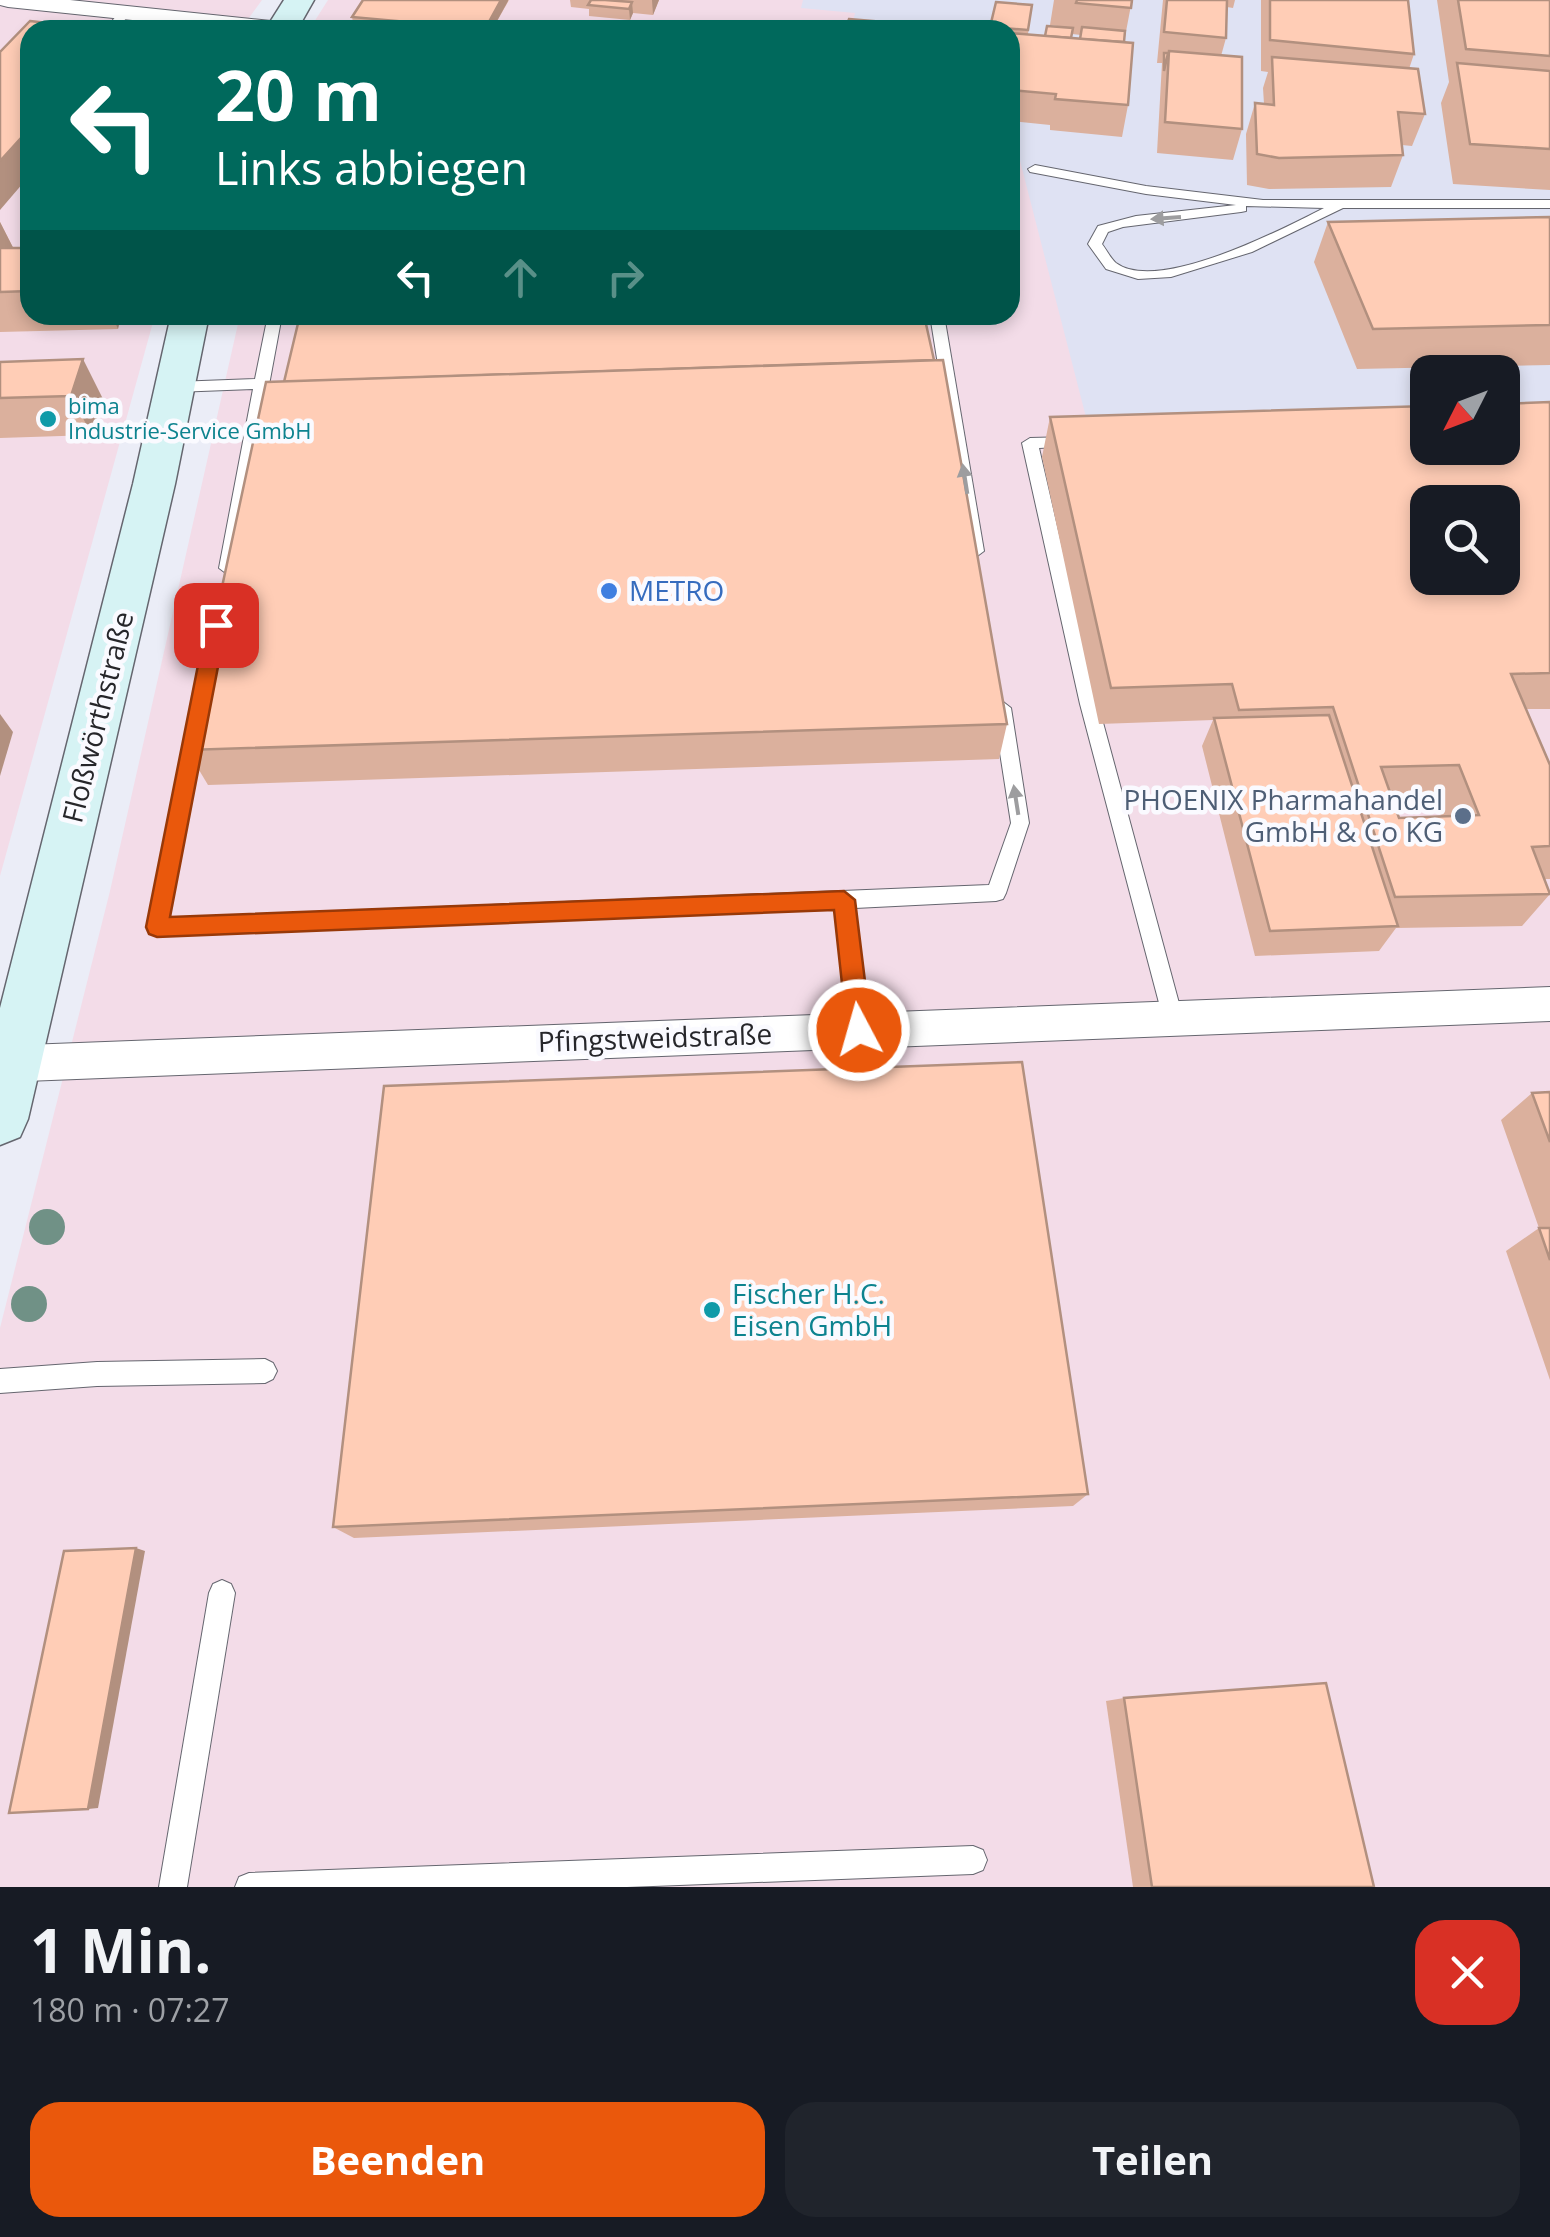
<!DOCTYPE html>
<html lang="de">
<head>
<meta charset="utf-8">
<style>
  body { margin:0; font-family:"Open Sans",sans-serif; background:#20242c; color:#f1f3f6; height:100vh; display:flex; flex-direction:column; font-size:38px; white-space:nowrap }
  * { box-sizing:border-box; margin:0 }
  p { font-size:32px; color:#9ea1a6 }
  .icon { flex:none; width:55px; height:55px; fill:none; stroke:currentColor; stroke-width:2; stroke-linecap:round; stroke-linejoin:round }
  .map { position:relative; height:1887px; overflow:hidden }
  .details { display:flex; flex-direction:column; background:#171b24; flex:1 }
  .details>* { flex:none }
  .banner { position:absolute; left:20px; top:20px; width:1000px; height:305px; border-radius:30px; box-shadow:0 5px 15px #0003; background:#00695c; color:#fff; overflow:hidden }
  .needle { width:65px; rotate:228deg }
  .controls { position:absolute; left:1410px; top:355px; display:grid; gap:20px }
  .controls a { display:grid; place-items:center; width:110px; height:110px; border-radius:20px; background:#171b24; box-shadow:0 5px 15px #0003; font-size:50px }
  .pin { position:absolute; display:grid; place-items:center; width:85px; height:85px; color:#fff; margin:-42px; border-radius:20px; box-shadow:0 5px 15px #0006 }
  .me { position:absolute; width:110px; margin:-55px; rotate:354deg; stroke-linejoin:round; filter:drop-shadow(0 0 8px #0008) }
  .turn { display:flex; align-items:center; gap:35px; height:210px; padding:0 30px; font-size:45px }
  .turn .icon { width:130px; height:130px; stroke-width:2.5 }
  .turn b { display:block; font-size:70px; line-height:85px }
  .lanes { display:flex; align-items:center; height:95px; padding:0 30px; background:#0003; justify-content:center; gap:50px; direction:ltr }
  .lanes .off { opacity:.35 }
  .round { display:grid; place-items:center; flex:none; width:105px; height:105px; border-radius:30px; background:#20242c }
  .summary { display:flex; align-items:center; justify-content:space-between; height:170px; padding:0 30px }
  h1 { font-size:60px; font-weight:700; line-height:75px }
  .action { display:flex; gap:20px; margin-top:auto; padding:20px 30px }
  .action a { flex:1; height:115px; border-radius:30px; background:#ea580c; color:#fff; font-size:40px; font-weight:700; line-height:115px; text-align:center }
  .action a+a { background:#20242c; color:#f1f3f6 }
  .map>svg:first-child { display:block }
</style>
</head>
<body>
<div class="map">
<svg width="1550" height="1887" viewBox="0 0 1550 1887">
  <rect width="100%" height="100%" fill="#ebedf7"/>
  <g fill="#f3dce8" fill-rule="evenodd">
    <polygon points="0,0 262,0 240,30 30,30 30,315 155,315 0,876"/>
    <path d="M328,0H1550V1887H0V1328L110,891L240,315H1010V30H309ZM1428,372H1502V448H1428ZM1428,502H1502V578H1428Z"/>
  </g>
  <polygon fill="#dfe2f3" points="803,0 1550,0 1550,405 1503,407 1502,372 1428,372 1427,409 1087,421 1010,122 1010,30 851,30 855,13 801,8"/>
  <g fill="none" stroke-linecap="round" stroke-linejoin="round">
    <g stroke="#65666f" stroke-width="2">
      <g id="lane">
        <polygon points="120,11 130,13 117,30 105,30"/>
        <path d="M1035,165L1146,186L1263,200H1550V208H1343L1252,252L1171,277L1138,279L1106,269L1088,244L1098,226L1136,216L1236,205L1146,194L1030,172L1028,169ZM1246,206L1324,208C1283,229 1158,294 1116,263C1111,259 1106,249 1102,244L1108,232L1123,227L1241,212L1246,211Z"/>
        <polygon points="268,315 282,315 235,568 227,574 219,568 253,389 175,392 167,387 175,382 255,379"/>
        <polygon points="930,315 944,315 984,551 976,557 968,551"/>
        <polygon points="1071,437 1077,438 1077,446 1039,448 1098,704 1183,1018 1180,1024 1173,1027 1166,1024 1163,1018 1080,704 1022,443 1030,438"/>
        <polygon points="1002,701 1011,708 1029,823 1006,893 1003,899 996,901 855,908 869,1030 866,1037 859,1039 852,1037 849,1030 835,909 157,935 150,933 147,927 187,729 196,722 205,729 169,918 989,885 1011,823 993,708"/>
        <polygon points="265,1359 273,1363 277,1371 273,1379 265,1383 97,1386 0,1393 0,1369 97,1362"/>
        <polygon points="222,1580 231,1584 235,1593 187,1887 159,1887 209,1593 213,1584"/>
        <polygon points="973,1846 983,1850 987,1860 983,1870 973,1874 627,1887 235,1887 239,1877 249,1873"/>
      </g>
    </g>
    <g stroke="#65666f" stroke-width="2">
      <g id="street">
        <polygon points="0,0 70,0 281,22 292,29 228,30 8,7 0,5"/>
        <polygon points="1550,987 1550,1021 0,1082 0,1046"/>
      </g>
    </g>
    <g stroke="#65666f" stroke-width="3">
      <g id="secondary">
        <polygon points="284,0 314,0 297,30 265,30"/>
        <polygon points="171,315 209,315 175,484 28,1119 20,1137 0,1145 0,1008 133,484"/>
      </g>
    </g>
    <use href="#lane" fill="#fff" fill-rule="evenodd"/>
    <use href="#street" fill="#fff" fill-rule="evenodd"/>
    <use href="#secondary" fill="#d6f3f4" fill-rule="evenodd"/>
  </g>
  <g fill="#709186">
    <circle cx="47" cy="1227" r="18"/>
    <circle cx="29" cy="1304" r="18"/>
  </g>
  <g fill="#dbb09d" fill-rule="evenodd">
    <polygon points="363,0 509,0 492,30 378,30 354,28 352,17"/>
    <polygon points="570,0 659,0 653,15 633,13 630,20 589,16 589,9 571,7"/>
    <path d="M1054,0H1132L1124,42L1128,105L1122,137L1050,130V125L1010,121V30H990L996,2L1032,5L1028,34L1045,36L1072,28L1050,25ZM1072,34L1081,35L1080,39L1071,38Z"/>
    <polygon points="1163,0 1235,0 1233,8 1227,7 1226,38 1221,56 1242,129 1233,160 1157,153 1162,63 1157,63"/>
    <polygon points="1261,0 1408,0 1414,54 1409,69 1425,114 1412,146 1402,145 1403,155 1391,187 1269,189 1247,185 1246,134 1255,103 1264,104 1263,88 1268,72 1261,71"/>
    <polygon points="1437,0 1550,0 1550,190 1453,184 1441,103 1449,82"/>
    <polygon points="1550,217 1550,365 1357,369 1314,262 1328,222"/>
    <polygon points="0,222 13,248 30,248 30,315 121,315 118,329 0,332"/>
    <polygon points="0,362 103,399 92,435 0,438"/>
    <path d="M1550,402V709H1526L1550,765V879H1545L1550,894L1522,926L1396,928L1379,951L1255,956L1202,746L1213,720L1099,724L1042,457L1050,417ZM1435,799L1441,816L1399,818L1393,801Z"/>
    <polygon points="1007,724 999,759 208,785 187,750"/>
    <polygon points="1550,1092 1550,1380 1506,1251 1539,1228 1501,1120 1532,1093"/>
    <polygon points="1088,1494 1073,1506 354,1538 333,1527"/>
    <polygon points="1124,1698 1374,1887 1133,1887 1106,1701"/>
  </g>
  <g fill="#b2907f">
    <polygon points="501,0 508,0 508,1 492,30 485,30"/>
    <polygon points="652,0 659,0 653,15"/>
    <polygon points="632,2 633,13 630,20 629,9"/>
    <polygon points="30,128 30,175 0,210 0,161"/>
    <polygon points="0,222 20,261 0,277"/>
    <polygon points="112,315 121,315 118,329"/>
    <polygon points="83,359 103,399 92,435 71,396"/>
    <polygon points="0,714 13,732 0,776"/>
    <polygon points="136,1548 145,1551 98,1808 88,1809"/>
  </g>
  <g fill="#ffcdb6" stroke="#b2907f" stroke-width="2.5" fill-rule="evenodd">
    <polygon points="363,0 501,0 485,29 352,17"/>
    <polygon points="591,0 605,0 632,2 629,9 588,5"/>
    <polygon points="1077,0 1132,0 1131,8 1076,3"/>
    <polygon points="1167,0 1227,0 1226,38 1164,32"/>
    <polygon points="1270,0 1408,0 1414,54 1270,40"/>
    <polygon points="1458,0 1550,0 1550,56 1466,49"/>
    <polygon points="996,2 1032,5 1028,30 990,27"/>
    <polygon points="849,19 980,30 845,30"/>
    <polygon points="30,21 110,30 30,30 30,128 0,161 0,52"/>
    <polygon points="1047,26 1073,28 1071,38 1045,36"/>
    <polygon points="1082,27 1125,31 1124,42 1080,39"/>
    <polygon points="1010,33 1133,43 1128,105 1055,99 1056,94 1010,90"/>
    <polygon points="1169,51 1242,57 1242,129 1165,122"/>
    <polygon points="1164,53 1168,53 1164,71"/>
    <polygon points="1272,57 1418,69 1425,114 1398,112 1403,155 1279,158 1257,154 1255,103 1274,105"/>
    <polygon points="1457,63 1550,71 1550,149 1470,144"/>
    <polygon points="1550,217 1550,325 1373,329 1328,222"/>
    <polygon points="0,248 30,248 30,291 0,292"/>
    <polygon points="300,315 924,315 934,360 284,382"/>
    <polygon points="83,359 71,396 0,398 0,362"/>
    <polygon points="943,360 1007,724 187,750 266,382"/>
    <path d="M1550,402V673L1511,674L1550,765V846L1532,847L1550,894L1395,897L1333,707L1239,710L1232,684L1111,688L1050,417L1428,406V448H1502V404ZM1428,502H1502V578H1428ZM1459,765L1479,815L1399,818L1381,767Z"/>
    <polygon points="1329,715 1398,926 1270,931 1214,718"/>
    <polygon points="1022,1062 1088,1494 333,1527 384,1086"/>
    <polygon points="1550,1092 1550,1142 1532,1093"/>
    <polygon points="1539,1228 1550,1228 1550,1260"/>
    <polygon points="136,1548 88,1809 9,1813 64,1551"/>
    <polygon points="1326,1683 1374,1887 1152,1887 1124,1698"/>
  </g>
  <defs><path id="oneway-solid" d="M-6-.8H1V-3.2L6.5 0L1 3.2V.8H-6Z" transform="scale(2.5)"/></defs>
  <g fill="#9d9d9f">
    <use href="#oneway-solid" transform="translate(1166 218) rotate(176)"/>
    <use href="#oneway-solid" transform="translate(965 479) rotate(-99)"/>
    <use href="#oneway-solid" transform="translate(1016 800) rotate(-99)"/>
  </g>
  <polygon fill="#ea580c" stroke="#983908" stroke-width="2.5" points="216,618 226,625 170,917 844,891 855,900 871,1030 867,1037 859,1041 850,1037 847,1030 834,910 157,937 149,934 146,927 206,625"/>
  <g fill="#0f9aa8" stroke="#fafaff" stroke-width="4">
    <circle cx="48" cy="419" r="10"/>
    <circle cx="712" cy="1310" r="10"/>
  </g>
  <circle fill="#3f7fe0" stroke="#fafaff" stroke-width="4" cx="609" cy="591" r="10"/>
  <circle fill="#5c6f8a" stroke="#fafaff" stroke-width="4" cx="1463" cy="816" r="10"/>
  <g text-anchor="middle" stroke-width="9" stroke-linejoin="round" paint-order="stroke">
    <g font-size="22" fill="#0d838f" stroke="#fafaff" text-anchor="start">
      <text x="68" y="414">bima<tspan x="68" dy="25">Industrie-Service GmbH</tspan></text>
    </g>
    <g font-size="28" fill="#366cbe" stroke="#fafaff" text-anchor="start">
      <text x="629" y="601">METRO</text>
    </g>
    <g font-size="28" fill="#26262a" stroke="#fafaff">
      <text transform="translate(98 717) rotate(-76)" y="10">Floßwörthstraße</text>
      <text transform="translate(655 1038) rotate(-2)" y="10">Pfingstweidstraße</text>
    </g>
    <g font-size="28" fill="#4e5e75" stroke="#fafaff" text-anchor="end">
      <text x="1443" y="810">PHOENIX Pharmahandel<tspan x="1443" dy="32">GmbH &amp; Co KG</tspan></text>
    </g>
    <g font-size="28" fill="#0d838f" stroke="#fafaff" text-anchor="start">
      <text x="732" y="1304">Fischer H.C.<tspan x="732" dy="32">Eisen GmbH</tspan></text>
    </g>
  </g>
</svg>
<div class="controls">
<a><svg class="needle" viewBox="-14 -14 28 28"><path d="M0-13l5 13h-10z" fill="#e53935"/><path d="M0 13l5-13h-10z" fill="#9ea1a6"/></svg></a>
<a><svg class="icon" aria-label="search" viewBox="0 0 24 24"><circle cx="10" cy="10" r="6"/><path d="M15 15l6 6"/></svg></a>
</div>
<div class="pin" style="left:216px;top:625px;background:#d93025"><svg class="icon" aria-label="arrive" viewBox="0 0 24 24"><path d="M6 21V4h12l-3 4 3 4H6"/></svg></div>
<svg class="me" style="left:859px;top:1030px" viewBox="-20 -20 40 40"><circle r="17" fill="#ea580c" stroke="#fff" stroke-width="3"/><path d="M0-11L8 9 0 5-8 9z" fill="#fff"/></svg>
<div class="banner">
<div class="turn"><svg class="icon" aria-label="left" viewBox="0 0 24 24"><path d="M17 20v-9H6M10 6l-5 5 5 5"/></svg><div><b>20 m</b>Links abbiegen</div></div>
<div class="lanes"><svg class="icon" aria-label="left" viewBox="0 0 24 24"><path d="M17 20v-9H6M10 6l-5 5 5 5"/></svg><svg class="icon off" aria-label="ahead" viewBox="0 0 24 24"><path d="M12 20V5M6 11l6-6 6 6"/></svg><svg class="icon off" aria-label="right" viewBox="0 0 24 24"><path d="M7 20v-9h11M14 6l5 5-5 5"/></svg></div>
</div>
</div>
<section class="details">
<div class="summary"><div><h1>1 Min.</h1><p>180 m · 07:27</p></div><a class="round" style="background:#d93025;color:#fff"><svg class="icon" aria-label="close" viewBox="0 0 24 24"><path d="M6 6l12 12M18 6L6 18"/></svg></a></div>
<div class="action"><a>Beenden</a><a>Teilen</a></div>
</section>
</body>
</html>
